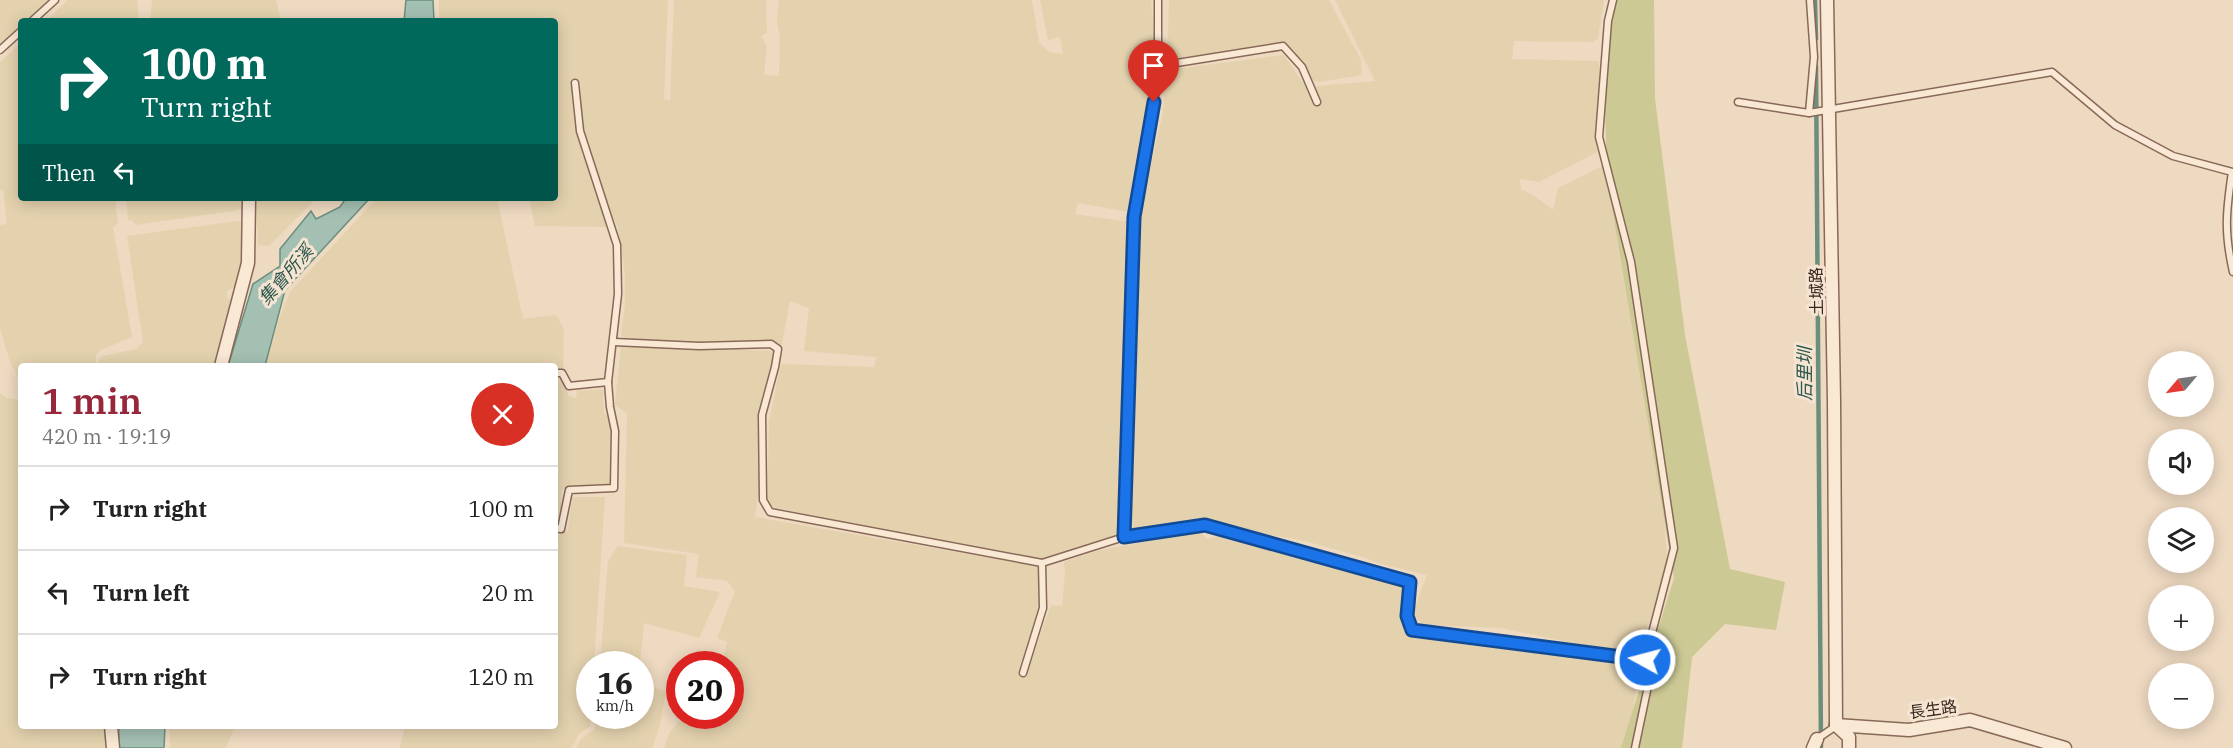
<!DOCTYPE html>
<html lang="en">
<head>
<meta charset="utf-8">
<style>
  body { margin:0; font-family:"IBM Plex Serif","Noto Sans TC",serif; background:#f6f6f6; color:#222; height:100vh; display:flex; flex-direction:column; font-size:22px; white-space:nowrap }
  * { box-sizing:border-box; margin:0 }
  p { font-size:20px; color:#767676 }
  .icon { flex:none; width:33px; height:33px; fill:none; stroke:currentColor; stroke-width:2; stroke-linecap:round; stroke-linejoin:round }
  .map { position:relative; flex:1; overflow:hidden }
  .details { position:absolute; left:18px; top:363px; width:540px; height:366px; display:flex; flex-direction:column; background:#fff; border-radius:6px; box-shadow:0 3px 15px #0003 }
  .details>* { flex:none }
  .hud { position:absolute; left:18px; top:18px; width:540px; height:183px; border-radius:6px; box-shadow:0 3px 15px #0003; background:#00695c; color:#fff; overflow:hidden }
  .needle { width:39px; rotate:241deg }
  .buttons { position:absolute; left:2148px; top:351px; display:grid; gap:12px }
  .buttons a { display:grid; place-items:center; width:66px; height:66px; border-radius:50%; background:#fff; box-shadow:0 3px 15px #0003; font-size:30px }
  .speed { position:absolute; left:576px; top:651px; display:flex; gap:12px; font-size:30px; font-weight:700; text-align:center }
  .speed>* { display:grid; place-content:center; width:78px; height:78px; border-radius:50%; background:#fff; box-shadow:0 3px 15px #0003; line-height:1 }
  .speed small { font-size:15px; font-weight:400 }
  .speed .limit { border:9px solid #d22; background:#fff; color:#111 }
  .pin { position:absolute; display:grid; place-items:center; width:51px; height:51px; color:#fff; margin:-62px -26px; border-radius:50% 50% 50% 0; rotate:-45deg; box-shadow:0 0 6px #0007 }
  .pin .icon { rotate:45deg }
  .me { position:absolute; width:66px; margin:-33px; rotate:277deg; stroke-linejoin:round; filter:drop-shadow(0 0 4px #0008) }
  .turn { display:flex; align-items:center; gap:21px; height:126px; padding:0 24px; font-size:27px }
  .turn .icon { width:78px; height:78px; stroke-width:2.5 }
  .turn b { display:block; font-size:42px; line-height:51px }
  .then { display:flex; align-items:center; height:57px; padding:0 24px; background:#0003; gap:12px; font-size:22px }
  .round { display:grid; place-items:center; flex:none; width:63px; height:63px; border-radius:32px; background:#f6f6f6 }
  .summary { display:flex; align-items:center; justify-content:space-between; height:102px; padding:0 24px }
  h1 { font-size:36px; font-weight:600; line-height:45px; color:#97283c }
  ul { padding:0; list-style:none }
  li { display:flex; align-items:center; gap:18px; height:84px; padding:0 24px; border-top:2px solid #e0e0e0 }
  li div { flex:1 }
  li b { display:block; font-size:22px }
  li em { font-style:normal }
  .map>svg:first-child { display:block }
</style>
</head>
<body>
<div class="map">
<svg width="2233" height="748" viewBox="0 0 2233 748">
  <rect width="100%" height="100%" fill="#eed9c1"/>
  <g fill="#e4d2ae">
    <polygon points="0,0 54,0 32,21 21,21 21,31 0,49"/>
    <polygon points="68,0 137,0 139,21 46,21"/>
    <polygon points="152,0 276,0 281,21 150,21"/>
    <polygon points="439,0 668,0 664,99 670,101 674,0 766,0 767,33 761,36 767,46 764,75 779,76 780,37 777,22 779,0 1032,0 1039,42 1049,52 1063,54 1060,37 1048,40 1040,0 1151,0 1156,63 1148,127 1135,176 1129,212 1078,203 1075,214 1128,222 1131,227 1124,419 1120,462 1119,537 1042,561 903,535 772,507 767,503 769,421 781,364 874,367 877,357 804,351 809,308 790,301 781,349 772,344 713,345 628,341 621,335 625,304 625,275 618,228 603,193 586,142 580,104 581,83 574,80 571,95 576,131 607,227 535,226 529,198 555,198 555,21 439,21"/>
    <polygon points="1169,0 1329,0 1361,60 1362,75 1320,82 1313,81 1287,45 1167,59"/>
    <polygon points="1335,0 1604,0 1598,38 1593,42 1514,41 1512,59 1597,61 1599,63 1602,146 1599,151 1539,182 1520,179 1521,189 1536,197 1553,210 1558,188 1615,160 1656,413 1667,556 1661,593 1636,656 1501,628 1427,625 1421,623 1416,618 1414,609 1427,575 1377,563 1366,558 1305,541 1207,524 1132,533 1130,489 1133,458 1141,207 1162,117 1167,70 1284,55 1306,87 1375,81"/>
    <polygon points="21,43 21,198 115,198 118,223 113,227 132,337 101,350 96,355 96,366 21,366 21,377 17,375 10,362 0,328 0,225 7,224 3,190 0,190 0,62"/>
    <polygon points="126,198 246,198 247,207 233,211 135,225 133,221 128,220"/>
    <polygon points="256,198 317,198 269,246 258,245"/>
    <polygon points="377,198 497,198 523,319 556,315 564,329 563,370 555,370 555,366 502,365 266,366 279,319 290,292"/>
    <polygon points="238,221 245,223 248,257 236,286 227,291 227,299 234,297 213,366 99,366 99,360 102,356 136,349 143,342 127,236"/>
    <polygon points="621,345 772,351 775,358 761,419 762,467 755,517 1042,567 1038,618 1019,671 1026,675 1051,605 1062,606 1065,573 1064,562 1100,550 1200,532 1207,539 1213,538 1221,533 1246,536 1357,562 1366,570 1410,580 1414,583 1404,610 1404,618 1409,631 1415,635 1514,639 1619,662 1632,669 1637,681 1628,748 664,748 669,734 683,716 730,716 730,664 722,664 727,642 717,638 735,591 727,581 696,577 699,554 624,543 627,413 615,405"/>
    <polygon points="555,379 558,379 567,387 568,396 576,398 577,391 603,389 604,413 612,421 616,437 610,452 610,484 562,489 560,521 557,524 555,523"/>
    <polygon points="0,393 6,398 21,400 21,726 104,726 106,748 0,748"/>
    <polygon points="572,497 605,497 594,664 590,664 590,726 579,734 571,748 400,748 405,726 555,726 555,532 562,533 568,531"/>
    <polygon points="618,546 687,555 684,586 720,592 699,638 644,623 640,664 600,664 608,561"/>
    <polygon points="641,682 666,692 660,725 652,748 576,748 581,739 595,729 596,716 640,716"/>
    <polygon points="169,726 235,726 226,748 170,748"/>
  </g>
  <polygon fill="#ccc995" points="1617,0 1654,0 1655,99 1685,335 1730,569 1785,582 1776,630 1725,624 1692,657 1682,748 1621,748 1674,578 1607,177 1603,36"/>
  <g fill="#a4c0b3" stroke="#6b8e7f" stroke-width="1.5">
    <polygon points="406,0 433,0 434,21 404,21"/>
    <polygon points="346,198 370,198 285,290 265,366 228,366 253,284 280,266 280,249 311,211 316,219 340,207"/>
    <polygon points="119,726 165,726 164,748 118,748"/>
  </g>
  <g fill="none" stroke-linecap="round" stroke-linejoin="round">
    <g stroke="#6b8e7f" stroke-width="4.5">
      <polyline points="1815,0 1816,39"/>
      <polyline points="1816,66 1821,748"/>
    </g>
    <g stroke="#886959" stroke-width="9">
      <g id="service">
        <polyline points="1613,0 1608,21 1599,137 1631,262 1674,548 1645,660 1648,686 1635,748"/>
        <polyline points="32,21 55,0"/>
        <polyline points="0,50 21,31"/>
        <polyline points="1158,66 1283,46 1302,67 1317,102"/>
        <path d="M1738,102L1809,113L2052,72L2115,125L2173,156L2232,172C2226,212 2224,232 2233,272"/>
        <polyline points="1809,113 1814,57 1810,0"/>
        <polyline points="614,342 699,346 771,344 778,349 775,367 762,415 763,500 770,512 1042,563 1124,537 1205,525 1410,582 1407,616 1412,630 1645,660"/>
        <polyline points="555,373 562,373 569,386 608,382"/>
        <polyline points="555,528 561,529 569,490 614,488 615,431 610,407 608,382 618,294 617,245 580,131 575,83"/>
        <polyline points="1124,537 1134,217 1158,78 1158,0"/>
        <polyline points="1023,673 1043,608 1042,563"/>
        <polyline points="1817,739 1836,726"/>
      </g>
    </g>
    <g stroke="#886959" stroke-width="15">
      <g id="minor">
        <polyline points="1827,0 1834,401 1836,725"/>
        <polyline points="221,366 248,263 249,198"/>
        <polyline points="1836,725 1909,730 1970,720 2065,748"/>
        <polyline points="1836,725 1849,737 1849,748"/>
        <polyline points="111,726 113,748"/>
        <polyline points="1813,748 1817,739"/>
      </g>
    </g>
    <use href="#service" stroke="#f9e8d4" stroke-width="6"/>
    <use href="#minor" stroke="#f9e8d4" stroke-width="12"/>
  </g>
  <g fill="none" stroke-linecap="round" stroke-linejoin="round">
    <g stroke="#114b97" stroke-width="15">
      <polyline id="route" points="1154,102 1134,217 1124,537 1205,525 1410,582 1407,616 1412,630 1645,660"/>
    </g>
    <use href="#route" stroke="#1a73e8" stroke-width="10"/>
  </g>
  <g text-anchor="middle" stroke-width="6" stroke-linejoin="round" paint-order="stroke">
    <g font-size="16" fill="#37251d" stroke="#f5e4d1">
      <text transform="translate(1816 291) rotate(-91)" y="6">土城路</text>
      <text transform="translate(1933 709) rotate(-8)" y="6">長生路</text>
    </g>
    <g font-size="18" font-style="italic" fill="#2c574d" stroke="#f5e4d1">
      <text transform="translate(286 275) rotate(-49)" y="6">集會所溪</text>
      <text transform="translate(1805 374) rotate(-90)" y="6">后里圳</text>
    </g>
  </g>
</svg>
<div class="buttons">
<a><svg class="needle" viewBox="-14 -14 28 28"><path d="M0-13l5 13h-10z" fill="#e53935"/><path d="M0 13l5-13h-10z" fill="#767676"/></svg></a>
<a><svg class="icon" aria-label="sound" viewBox="0 0 24 24"><path d="M4 9h4l5-4v14l-5-4H4zM17 9q2 3 0 6"/></svg></a>
<a><svg class="icon" aria-label="layers" viewBox="0 0 24 24"><path d="M12 4l9 5-9 5-9-5zM3 14l9 5 9-5"/></svg></a>
<a>+</a>
<a>−</a>
</div>
<div class="speed"><div>16<small>km/h</small></div><div class="limit">20</div></div>
<div class="pin" style="left:1154px;top:102px;background:#d93025"><svg class="icon" aria-label="arrive" viewBox="0 0 24 24"><path d="M6 21V4h12l-3 4 3 4H6"/></svg></div>
<svg class="me" style="left:1645px;top:660px" viewBox="-20 -20 40 40"><circle r="17" fill="#1a73e8" stroke="#fff" stroke-width="3"/><path d="M0-11L8 9 0 5-8 9z" fill="#fff"/></svg>
<div class="hud">
<div class="turn"><svg class="icon" aria-label="right" viewBox="0 0 24 24"><path d="M7 20v-9h11M14 6l5 5-5 5"/></svg><div><b>100 m</b>Turn right</div></div>
<div class="then">Then<svg class="icon" aria-label="left" viewBox="0 0 24 24"><path d="M17 20v-9H6M10 6l-5 5 5 5"/></svg></div>
</div>
<section class="details">
<div class="summary"><div><h1>1 min</h1><p>420 m · 19:19</p></div><a class="round" style="background:#d93025;color:#fff"><svg class="icon" aria-label="close" viewBox="0 0 24 24"><path d="M6 6l12 12M18 6L6 18"/></svg></a></div>
<ul>
<li><svg class="icon" aria-label="right" viewBox="0 0 24 24"><path d="M7 20v-9h11M14 6l5 5-5 5"/></svg><div><b>Turn right</b></div><em>100 m</em></li>
<li><svg class="icon" aria-label="left" viewBox="0 0 24 24"><path d="M17 20v-9H6M10 6l-5 5 5 5"/></svg><div><b>Turn left</b></div><em>20 m</em></li>
<li><svg class="icon" aria-label="right" viewBox="0 0 24 24"><path d="M7 20v-9h11M14 6l5 5-5 5"/></svg><div><b>Turn right</b></div><em>120 m</em></li>
</ul>
</section>
</div>
</body>
</html>
